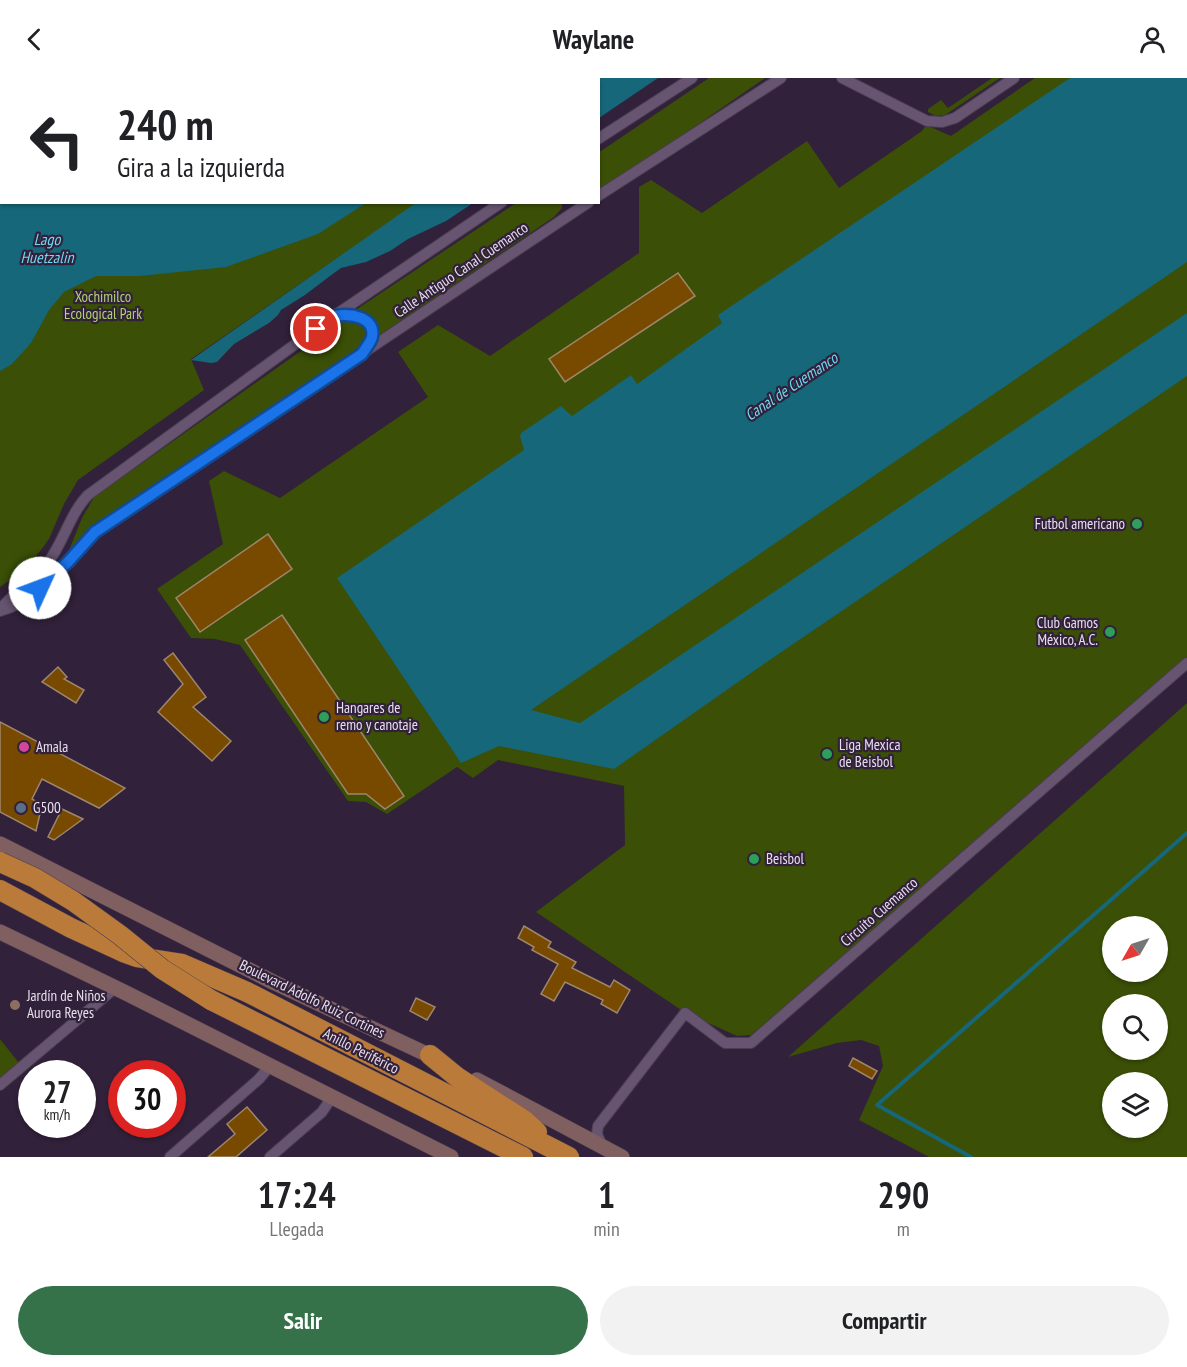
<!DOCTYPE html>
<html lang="es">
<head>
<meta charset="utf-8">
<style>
  body { margin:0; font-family:"PT Sans Narrow",sans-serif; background:#f2f2f2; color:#202124; height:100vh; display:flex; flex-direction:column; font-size:22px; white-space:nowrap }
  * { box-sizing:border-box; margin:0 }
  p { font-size:20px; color:#757577 }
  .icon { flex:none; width:33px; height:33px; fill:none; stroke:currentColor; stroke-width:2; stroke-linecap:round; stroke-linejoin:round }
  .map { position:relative; height:1079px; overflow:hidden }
  .panel { display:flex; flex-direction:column; background:#fff; flex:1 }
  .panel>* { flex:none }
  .banner { position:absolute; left:0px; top:0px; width:600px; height:126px; box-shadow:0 2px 4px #0004; background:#fff; color:#202124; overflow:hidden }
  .needle { width:39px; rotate:231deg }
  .buttons { position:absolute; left:1102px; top:838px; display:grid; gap:12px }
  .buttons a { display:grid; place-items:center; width:66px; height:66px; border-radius:50%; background:#fff; box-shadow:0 2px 4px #0004; font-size:30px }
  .speed { position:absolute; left:18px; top:982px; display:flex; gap:12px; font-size:30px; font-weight:700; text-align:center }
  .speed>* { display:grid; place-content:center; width:78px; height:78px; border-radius:50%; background:#fff; box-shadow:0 2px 4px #0004; line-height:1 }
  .speed small { font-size:15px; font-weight:400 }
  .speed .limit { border:9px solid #d22; background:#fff; color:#111 }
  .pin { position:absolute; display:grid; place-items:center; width:51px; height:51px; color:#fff; margin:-26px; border:3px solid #fff; border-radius:50%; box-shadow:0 2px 6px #0007 }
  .me { position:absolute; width:66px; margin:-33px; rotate:47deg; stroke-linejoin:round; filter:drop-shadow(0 0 4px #0008) }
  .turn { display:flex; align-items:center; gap:21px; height:126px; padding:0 18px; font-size:27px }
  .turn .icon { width:78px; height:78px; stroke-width:2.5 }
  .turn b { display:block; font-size:42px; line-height:51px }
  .eta { display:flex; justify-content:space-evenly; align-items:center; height:102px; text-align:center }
  .eta b { font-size:36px; font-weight:800; line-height:42px }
  .action { display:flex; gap:12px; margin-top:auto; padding:12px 18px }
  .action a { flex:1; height:69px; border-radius:36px; background:#357249; color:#fff; font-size:24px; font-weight:800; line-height:69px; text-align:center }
  .action a+a { background:#f2f2f2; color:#202124 }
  header { display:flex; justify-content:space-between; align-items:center; height:78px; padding:0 18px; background:#fff; font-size:27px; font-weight:800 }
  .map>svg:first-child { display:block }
</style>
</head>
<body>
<header><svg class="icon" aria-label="back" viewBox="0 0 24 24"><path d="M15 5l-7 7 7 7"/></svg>Waylane<svg class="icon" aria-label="person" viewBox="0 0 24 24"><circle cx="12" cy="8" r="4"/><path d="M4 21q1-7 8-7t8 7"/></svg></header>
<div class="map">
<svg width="1187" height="1079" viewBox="0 0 1187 1079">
  <rect width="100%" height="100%" fill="#31213a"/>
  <g fill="#3b4f06" fill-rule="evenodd">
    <polygon points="0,0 596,0 2,2 2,124 417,125 191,281 204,312 78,402 64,426 49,461 41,472 24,492 0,509"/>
    <polygon points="709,0 765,0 599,115 598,75"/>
    <polygon points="992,0 1000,0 945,37 936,38 928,34 928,31 941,22 948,30"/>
    <polygon points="1035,0 1187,0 1187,582 980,766 751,957 737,958 684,934 536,834 625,767 624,708 498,682 473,700 457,689 387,736 366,724 348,723 240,567 215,561 191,560 157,511 223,466 209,403 224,393 280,420 428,319 398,274 438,247 490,278 639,175 639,109 651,102 702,135 807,63 839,110 922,53 926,47 951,58"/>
    <path d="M516,125H562V130L554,139L375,260C379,244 370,236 354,233Z"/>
    <polygon points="346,241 356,242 367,249 368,257 361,268 98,449 67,477 82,440 94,419"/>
    <path d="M1187,625V1079H929L859,1042L883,988L879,968L861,962L837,965L788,979ZM1113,849H1158V894H1113ZM1113,927H1158V972H1113ZM1113,1005H1158V1050H1113Z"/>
    <polygon points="0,961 19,985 0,1001"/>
  </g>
  <g fill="#16677a">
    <polygon points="0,0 370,0 2,2 2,124 366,125 318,156 226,189 140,198 96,198 64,214 49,232 31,265 12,286 0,293"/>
    <polygon points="596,0 658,0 599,40 598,2 594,1"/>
    <polygon points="1070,0 1187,0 1187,184 531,632 580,645 1187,235 1187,298 758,590 614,691 499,668 461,685 337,500 524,372 520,358 521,355 561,328 572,338 631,297 637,306 722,245 718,237"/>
    <polygon points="417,124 473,125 446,143 408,161 390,173 366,184 341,190 330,198 305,217 281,232 278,237 269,245 234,266 217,284 211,285 191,282"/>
  </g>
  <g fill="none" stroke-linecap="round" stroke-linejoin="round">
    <polyline stroke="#16677a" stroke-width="4" points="971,1079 877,1027 1187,755"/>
  </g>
  <g fill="#784a00" stroke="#9e866b" stroke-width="1.5">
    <polygon points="678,195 695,218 565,304 549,281"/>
    <polygon points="268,456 292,491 200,554 176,520"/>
    <polygon points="282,537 404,718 385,731 366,716 348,716 245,562"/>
    <polygon points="173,575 206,619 193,629 231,663 212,683 158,634 183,606 164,582"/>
    <polygon points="58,589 67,599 64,601 84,612 76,625 42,604"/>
    <polygon points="0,644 125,710 99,730 42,701 32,721 42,727 36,753 0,734"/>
    <polygon points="62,731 83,741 54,762 48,759"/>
    <polygon points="524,848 551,864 548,869 576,884 572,890 610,909 614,902 630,912 617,935 601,926 603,922 565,904 554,923 541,916 558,886 532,872 534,869 518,860"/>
    <polygon points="416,920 435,929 427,942 410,933"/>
    <polygon points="853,980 877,993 872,1001 849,988"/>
    <polygon points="247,1029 267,1052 236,1079 208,1079 235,1056 227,1046"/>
  </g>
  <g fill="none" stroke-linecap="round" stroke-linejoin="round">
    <g stroke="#4b3d51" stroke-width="12">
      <g id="street">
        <polyline points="842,0 927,43 942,44 955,40 1014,0"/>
        <polyline points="598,61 692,0"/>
        <polyline points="598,118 781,0"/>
        <path d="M334,238C362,237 384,240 364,273"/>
        <path d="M0,532C13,514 33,504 47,486C64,464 69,437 88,417L334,238L502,124"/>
        <path d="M0,533C39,522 69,483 95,454L589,124"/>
        <polyline points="0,1007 115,910"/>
        <polyline points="602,1068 597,1056 598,1048 685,935 725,965 751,965 1187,585"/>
        <polyline points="170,1079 259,1001 270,988"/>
        <polyline points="270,1079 322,1034 332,1019"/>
      </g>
    </g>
    <g stroke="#4b3d51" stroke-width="16">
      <g id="secondary">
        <polyline points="0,766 273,904 439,982"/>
        <polyline points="0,854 124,914 451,1079"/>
        <polyline points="477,1002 622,1079"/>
      </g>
    </g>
    <g stroke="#4b3d51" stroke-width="21">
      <g id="highway">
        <polyline points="0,812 71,850 123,874 137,879 182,886 247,914 569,1079"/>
        <polyline points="211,922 523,1079"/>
        <polyline points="430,977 457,999 525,1043 537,1054"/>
      </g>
    </g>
    <use href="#street" stroke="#665470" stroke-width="10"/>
    <use href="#secondary" stroke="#7f5f60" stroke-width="15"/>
    <use href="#highway" stroke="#ba7a39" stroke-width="20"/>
    <g stroke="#4b3d51" stroke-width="21" stroke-linecap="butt">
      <polyline id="highway-bridge" points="0,784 35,800 73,823 120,857 162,891 211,922"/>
    </g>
    <use href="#highway-bridge" stroke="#ba7a39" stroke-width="20"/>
  </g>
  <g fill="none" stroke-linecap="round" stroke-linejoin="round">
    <g stroke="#114b97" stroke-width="15">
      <path id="route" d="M40,510L68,484L95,454L362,276C365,271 371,264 372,259C376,239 350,235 336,238C329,240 322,247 316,251"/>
    </g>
    <use href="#route" stroke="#1a73e8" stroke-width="10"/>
  </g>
  <g fill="#2e9e5b" stroke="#31213a" stroke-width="2">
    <circle cx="1137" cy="446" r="6"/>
    <circle cx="1110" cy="554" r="6"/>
    <circle cx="324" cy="639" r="6"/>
    <circle cx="827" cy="676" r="6"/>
    <circle cx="754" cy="781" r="6"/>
  </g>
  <circle fill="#d1479c" stroke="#31213a" stroke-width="2" cx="24" cy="669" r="6"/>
  <circle fill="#5c6f8a" stroke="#31213a" stroke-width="2" cx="21" cy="730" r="6"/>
  <circle fill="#8d6e63" stroke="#31213a" stroke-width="2" cx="15" cy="927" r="6"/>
  <g text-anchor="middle" stroke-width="4.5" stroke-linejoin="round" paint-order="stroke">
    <g font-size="15" fill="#e8deee" stroke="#31213a">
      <text transform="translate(461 192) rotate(-34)" y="5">Calle Antiguo Canal Cuemanco</text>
      <text transform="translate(879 834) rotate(-41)" y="5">Circuito Cuemanco</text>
      <text transform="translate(312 921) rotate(26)" y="5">Boulevard Adolfo Ruiz Cortines</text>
      <text transform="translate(361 973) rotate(27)" y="5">Anillo Periférico</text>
    </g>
    <g font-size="15" fill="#b0d273" stroke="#31213a">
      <text x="103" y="224">Xochimilco<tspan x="103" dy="17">Ecological Park</tspan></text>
    </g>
    <g font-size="15" fill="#e8deee" stroke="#31213a" text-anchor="start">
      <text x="1125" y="451" text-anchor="end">Futbol americano</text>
      <text x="1098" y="550" text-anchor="end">Club Gamos<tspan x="1098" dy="17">México, A.C.</tspan></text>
      <text x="336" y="635">Hangares de<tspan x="336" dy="17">remo y canotaje</tspan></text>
      <text x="839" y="672">Liga Mexica<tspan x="839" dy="17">de Beisbol</tspan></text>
      <text x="36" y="674">Amala</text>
      <text x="33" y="735">G500</text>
      <text x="766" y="786">Beisbol</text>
      <text x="27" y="923">Jardín de Niños<tspan x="27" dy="17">Aurora Reyes</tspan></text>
    </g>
    <g font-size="16" font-style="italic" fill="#72d8f5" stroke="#31213a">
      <text x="47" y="167">Lago<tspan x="47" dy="18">Huetzalin</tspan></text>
      <text transform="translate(791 308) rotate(-34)" y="6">Canal de Cuemanco</text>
    </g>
  </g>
</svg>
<div class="buttons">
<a><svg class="needle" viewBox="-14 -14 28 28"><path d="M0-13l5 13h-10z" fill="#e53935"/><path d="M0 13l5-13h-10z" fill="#757577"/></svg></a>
<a><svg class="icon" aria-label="search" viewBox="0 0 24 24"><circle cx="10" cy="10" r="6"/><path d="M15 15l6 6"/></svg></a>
<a><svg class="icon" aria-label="layers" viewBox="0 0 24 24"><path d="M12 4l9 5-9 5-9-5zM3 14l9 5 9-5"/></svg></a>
</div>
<div class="speed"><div>27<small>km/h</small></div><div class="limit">30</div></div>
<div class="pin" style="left:316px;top:251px;background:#d93025"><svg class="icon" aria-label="arrive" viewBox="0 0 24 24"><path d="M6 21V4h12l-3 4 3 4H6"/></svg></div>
<svg class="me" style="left:40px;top:510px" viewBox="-20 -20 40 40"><circle r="19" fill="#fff"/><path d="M0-13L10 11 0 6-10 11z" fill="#1a73e8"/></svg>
<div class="banner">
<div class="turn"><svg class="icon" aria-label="left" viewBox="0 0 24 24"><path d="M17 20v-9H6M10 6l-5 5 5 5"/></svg><div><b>240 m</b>Gira a la izquierda</div></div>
</div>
</div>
<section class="panel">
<div class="eta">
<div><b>17:24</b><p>Llegada</p></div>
<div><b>1</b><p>min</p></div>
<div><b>290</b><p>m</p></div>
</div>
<div class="action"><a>Salir</a><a>Compartir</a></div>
</section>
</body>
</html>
